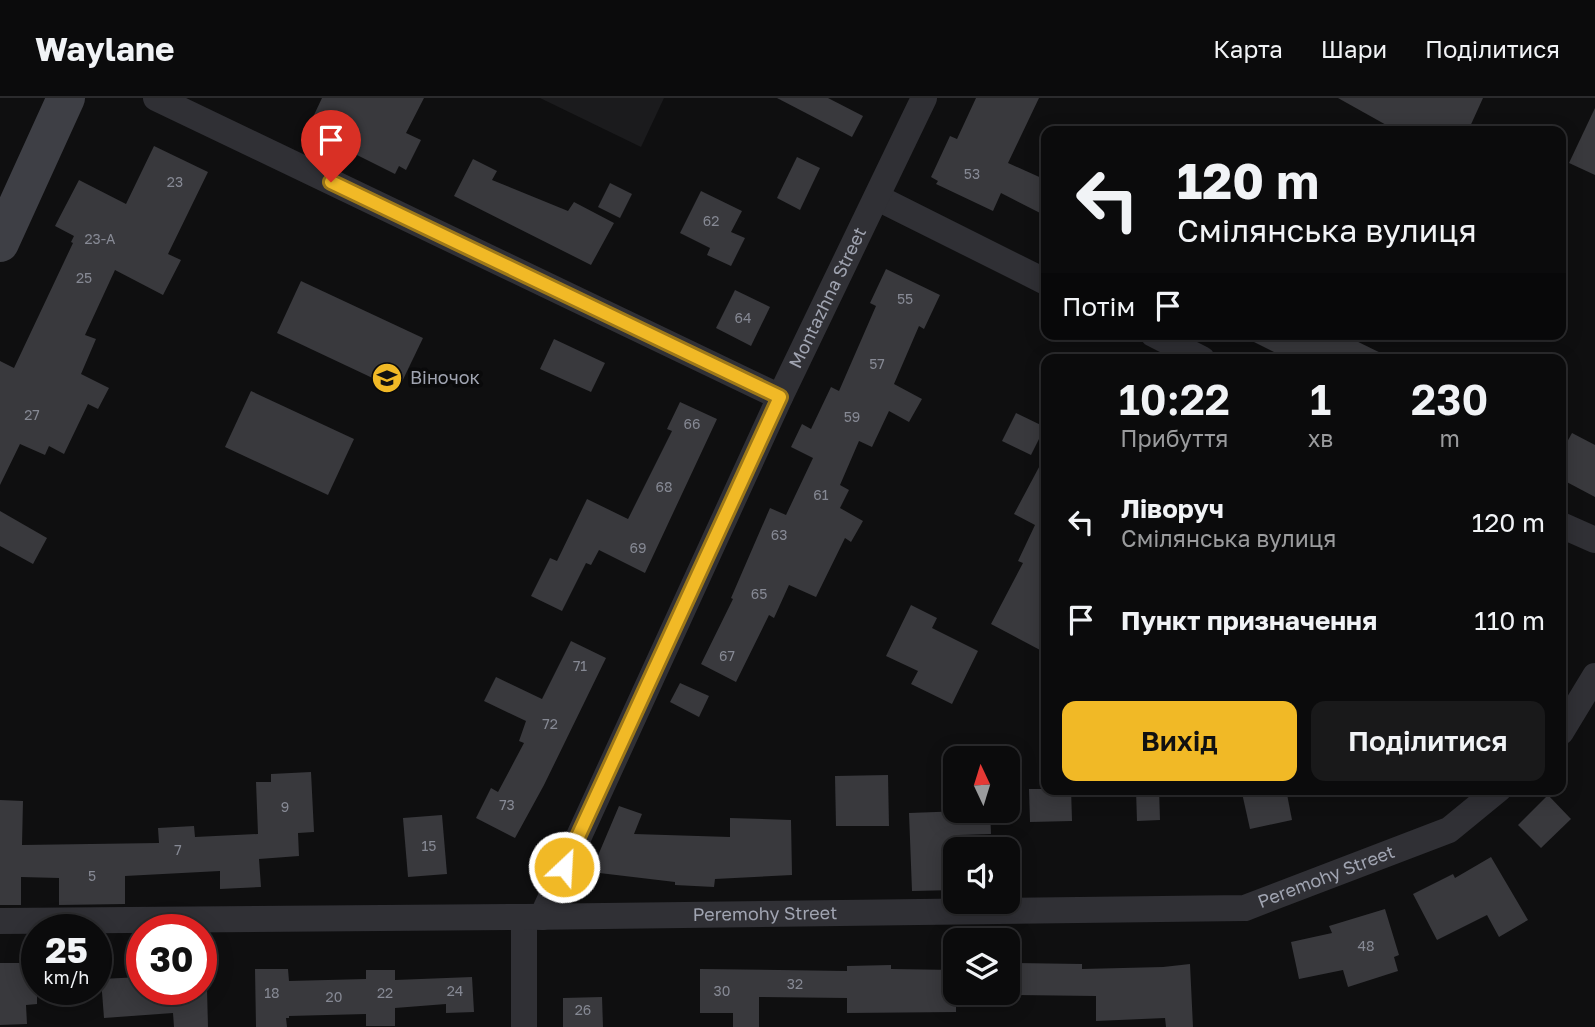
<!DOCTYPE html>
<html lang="uk">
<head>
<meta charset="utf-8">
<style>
  body { margin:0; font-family:"Golos Text",sans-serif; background:#19191a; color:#f1f3f6; height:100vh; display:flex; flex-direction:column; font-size:26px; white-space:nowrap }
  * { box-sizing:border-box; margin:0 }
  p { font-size:23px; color:#9a9b9d }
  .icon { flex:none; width:38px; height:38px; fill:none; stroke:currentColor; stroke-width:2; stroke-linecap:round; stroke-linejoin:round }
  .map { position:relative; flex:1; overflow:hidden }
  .drawer { position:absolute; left:1041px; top:256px; width:525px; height:441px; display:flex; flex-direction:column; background:#0b0b0c; border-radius:14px; box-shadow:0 4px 18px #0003,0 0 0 2px #2b2b2d }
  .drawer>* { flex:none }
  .banner { position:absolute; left:1041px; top:28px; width:525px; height:214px; border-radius:14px; box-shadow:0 4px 18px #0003,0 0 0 2px #2b2b2d; background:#0b0b0c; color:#f1f3f6; overflow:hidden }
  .needle { width:46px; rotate:356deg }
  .tools { position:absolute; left:943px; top:648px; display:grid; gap:14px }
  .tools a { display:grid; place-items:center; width:77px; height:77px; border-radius:14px; background:#0b0b0c; box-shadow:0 4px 18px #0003,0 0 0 2px #2b2b2d; font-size:35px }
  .speed { position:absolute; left:21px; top:816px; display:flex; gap:14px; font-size:35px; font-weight:700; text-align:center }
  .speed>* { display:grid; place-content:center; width:91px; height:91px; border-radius:50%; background:#0b0b0c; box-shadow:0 4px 18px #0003,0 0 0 2px #2b2b2d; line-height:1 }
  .speed small { font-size:18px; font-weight:400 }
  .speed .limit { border:10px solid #d22; background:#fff; color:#111 }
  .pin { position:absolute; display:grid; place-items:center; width:60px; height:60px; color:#fff; margin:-72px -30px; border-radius:50% 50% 50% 0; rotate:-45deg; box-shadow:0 0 7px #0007 }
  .pin .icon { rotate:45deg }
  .me { position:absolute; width:77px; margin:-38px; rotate:25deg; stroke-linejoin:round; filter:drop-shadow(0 0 5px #0008) }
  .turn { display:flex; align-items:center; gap:24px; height:147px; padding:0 21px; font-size:32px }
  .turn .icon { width:91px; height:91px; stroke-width:2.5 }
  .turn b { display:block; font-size:49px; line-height:60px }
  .then { display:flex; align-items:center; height:66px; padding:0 21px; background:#0003; gap:14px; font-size:26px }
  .eta { display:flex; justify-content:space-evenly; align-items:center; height:119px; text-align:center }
  .eta b { font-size:42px; font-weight:600; line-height:49px }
  .button { display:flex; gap:14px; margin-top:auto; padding:14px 21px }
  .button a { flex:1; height:80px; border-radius:14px; background:#f1b926; color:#111; font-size:28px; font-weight:600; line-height:80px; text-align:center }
  .button a+a { background:#19191a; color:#f1f3f6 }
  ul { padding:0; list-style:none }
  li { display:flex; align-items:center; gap:21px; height:98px; padding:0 21px }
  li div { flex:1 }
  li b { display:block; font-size:26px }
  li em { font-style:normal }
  header { display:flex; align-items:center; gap:42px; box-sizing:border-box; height:98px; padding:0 35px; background:#0b0b0c; border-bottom:2px solid #2b2b2d }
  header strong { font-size:33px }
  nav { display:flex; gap:38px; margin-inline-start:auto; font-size:24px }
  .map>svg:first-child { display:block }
</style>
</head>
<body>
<header>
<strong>Waylane</strong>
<nav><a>Карта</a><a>Шари</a><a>Поділитися</a></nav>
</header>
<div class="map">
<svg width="1595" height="929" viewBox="0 0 1595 929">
  <rect width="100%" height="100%" fill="#0f0f10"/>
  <polygon fill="#1b1b1d" points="540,0 664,0 641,49"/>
  <g fill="#39393d">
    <polygon points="322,0 424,0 406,35 421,42 406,72 399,68 395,76 307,32"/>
    <polygon points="777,0 828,0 863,18 852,39"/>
    <polygon points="976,0 1039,0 1008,65 1046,82 1046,118 1001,95 993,113 936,86 938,83 931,79 950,38 957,41"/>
    <polygon points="1338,0 1483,0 1468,33 1397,33"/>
    <polygon points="1595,10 1595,77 1569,65"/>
    <polygon points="154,48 208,74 168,156 181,162 163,197 115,172 85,237 96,241 81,276 109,290 98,311 88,306 64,356 49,348 45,357 20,346 0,387 0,263 14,270 73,145 71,144 74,138 55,128 79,82 126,106"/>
    <polygon points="797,59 820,70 800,112 777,100"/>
    <polygon points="473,61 497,73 492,82 568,113 574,104 614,125 591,167 454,98"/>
    <polygon points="610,85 632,96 620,120 598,109"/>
    <polygon points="701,93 742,113 731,134 745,140 731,168 707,157 710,150 680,135"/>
    <polygon points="886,171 940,197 924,231 919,228 894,286 922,301 909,324 889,313 872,349 859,343 840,387 849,392 840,410 863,423 851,444 845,440 816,499 789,487 774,520 769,517 736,584 701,566 733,501 731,500 770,410 786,417 813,360 791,349 802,326 811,331 831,289 839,293 876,208 870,205"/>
    <polygon points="301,183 423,240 398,292 277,235"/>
    <polygon points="735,192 770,209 751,248 716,230"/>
    <polygon points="1238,236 1342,236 1393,261 1288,261"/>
    <polygon points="554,241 605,265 591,294 540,271"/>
    <polygon points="251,293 354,341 328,397 225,349"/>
    <polygon points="680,304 717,321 645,475 599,452 591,467 586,465 562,513 531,498 550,460 557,463 587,401 628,421 672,333 667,331"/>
    <polygon points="1016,315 1045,329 1031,357 1002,343"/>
    <polygon points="1572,335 1595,347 1595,399 1561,381 1561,355"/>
    <polygon points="1046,356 1046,539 1040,552 991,526 1023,465 1018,463 1035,427 1014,416"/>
    <polygon points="0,413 47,440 33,466 0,448"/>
    <polygon points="911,507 937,520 932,530 978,553 952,606 911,586 918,573 886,558"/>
    <polygon points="571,543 606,560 544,687 515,740 476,720 491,690 498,694 524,645 519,643 526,623 484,603 496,579 542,601"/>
    <polygon points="680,585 709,598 699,619 670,604"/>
    <polygon points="311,674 314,734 298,735 299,758 259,761 261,789 220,791 220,773 125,778 125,806 59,807 59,780 21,779 21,807 0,807 0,702 23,703 22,747 159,745 158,730 194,728 195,739 258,736 256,684 271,684 271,676"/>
    <polygon points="888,677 889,728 836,728 835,678"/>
    <polygon points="1029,691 1071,691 1072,723 1030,724"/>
    <polygon points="1159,691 1160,722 1137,723 1136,692"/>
    <polygon points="1258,691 1286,691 1292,722 1250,731 1242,695"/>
    <polygon points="1548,697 1571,721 1541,750 1518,727"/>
    <polygon points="619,708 642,716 634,736 730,739 730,720 791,722 792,777 715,781 714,789 675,787 675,784 591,774"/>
    <polygon points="990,712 991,736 959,737 960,751 956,751 956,792 912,793 909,715"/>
    <polygon points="442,717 447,776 408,779 403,720"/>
    <polygon points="1491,759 1528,822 1499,839 1487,817 1437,842 1413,796 1453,776 1455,780"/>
    <polygon points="1385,811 1399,857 1394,859 1398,873 1348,889 1343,872 1299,881 1291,844 1332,835 1329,828"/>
    <polygon points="0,865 24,865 25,875 37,875 37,906 26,907 27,926 0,927"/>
    <polygon points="1008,865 1082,866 1082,871 1163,869 1190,866 1193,929 1166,929 1165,920 1096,923 1096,898 1008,897"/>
    <polygon points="891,867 891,871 956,872 956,914 847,915 847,900 759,899 759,929 733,929 733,915 700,915 700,871 847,873 847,868"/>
    <polygon points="255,871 288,871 289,883 366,881 366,872 395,872 395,882 472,879 474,914 446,915 446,906 395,910 395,928 366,928 366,916 289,918 289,920 286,920 287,929 256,929"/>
    <polygon points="141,879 141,891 207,891 208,929 174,929 173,915 104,920 101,881"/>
    <polygon points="602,899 603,929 563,929 563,900"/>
  </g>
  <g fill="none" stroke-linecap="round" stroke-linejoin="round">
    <g stroke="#303035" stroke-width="26">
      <polyline points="156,0 780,299"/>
      <polyline points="878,100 1046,184"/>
      <polyline points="1153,236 1202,261"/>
      <polyline points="1561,427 1595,442"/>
      <polyline points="1561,634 1595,578"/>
      <polyline points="524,819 524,929"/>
      <path id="s1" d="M542,819L780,299L924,0"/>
      <path id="s2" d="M0,823L524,819L1245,810L1449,732L1499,691"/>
    </g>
    <polyline stroke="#3e3f45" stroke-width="38" points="0,145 66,0"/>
  </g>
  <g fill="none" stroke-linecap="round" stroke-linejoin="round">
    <g stroke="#9d7819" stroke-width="18">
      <polyline id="route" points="331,84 780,299 564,769"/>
    </g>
    <use href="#route" stroke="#f1b926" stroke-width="12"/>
  </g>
  <defs>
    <g id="school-disc" transform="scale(1.575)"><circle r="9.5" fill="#f1b926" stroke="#0a0a0b"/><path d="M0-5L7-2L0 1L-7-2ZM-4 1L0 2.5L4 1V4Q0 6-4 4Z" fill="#111"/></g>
  </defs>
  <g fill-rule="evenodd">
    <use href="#school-disc" x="387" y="280"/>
  </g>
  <g text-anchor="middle" stroke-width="7" stroke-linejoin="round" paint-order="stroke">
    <g font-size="14" fill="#868994">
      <text x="972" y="81">53</text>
      <text x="175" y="89">23</text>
      <text x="711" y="128">62</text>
      <text x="100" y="146">23-А</text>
      <text x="84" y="185">25</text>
      <text x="905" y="206">55</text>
      <text x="743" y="225">64</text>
      <text x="877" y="271">57</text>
      <text x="32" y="322">27</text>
      <text x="852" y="324">59</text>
      <text x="692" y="331">66</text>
      <text x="664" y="394">68</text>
      <text x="821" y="402">61</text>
      <text x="779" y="442">63</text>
      <text x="638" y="455">69</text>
      <text x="759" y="501">65</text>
      <text x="727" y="563">67</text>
      <text x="580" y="573">71</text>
      <text x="550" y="631">72</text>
      <text x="507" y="712">73</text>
      <text x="285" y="714">9</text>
      <text x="429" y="753">15</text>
      <text x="178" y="757">7</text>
      <text x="92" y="783">5</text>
      <text x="1366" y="853">48</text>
      <text x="795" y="891">32</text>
      <text x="455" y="898">24</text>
      <text x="722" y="898">30</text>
      <text x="272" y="900">18</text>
      <text x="385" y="900">22</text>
      <text x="334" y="904">20</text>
      <text x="583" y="917">26</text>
    </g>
    <g font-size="18" fill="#a0a4b1" stroke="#0a0a0b">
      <text dy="6" stroke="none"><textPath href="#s1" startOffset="682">Montazhna Street</textPath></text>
      <text dy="6" stroke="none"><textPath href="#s2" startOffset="1332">Peremohy Street</textPath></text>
      <text dy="6" stroke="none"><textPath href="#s2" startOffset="765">Peremohy Street</textPath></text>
    </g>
    <g font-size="18" fill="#a0a4b1" stroke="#0a0a0b" text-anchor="start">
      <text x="410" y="286">Віночок</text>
    </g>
  </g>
</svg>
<div class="tools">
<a><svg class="needle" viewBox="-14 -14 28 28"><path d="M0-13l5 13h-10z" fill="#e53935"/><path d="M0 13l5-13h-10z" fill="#9a9b9d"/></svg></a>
<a><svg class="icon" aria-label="sound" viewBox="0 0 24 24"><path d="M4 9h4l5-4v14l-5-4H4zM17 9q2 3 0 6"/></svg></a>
<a><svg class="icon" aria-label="layers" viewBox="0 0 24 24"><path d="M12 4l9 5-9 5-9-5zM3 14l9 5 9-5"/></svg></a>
</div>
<div class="speed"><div>25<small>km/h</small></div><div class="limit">30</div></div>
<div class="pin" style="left:331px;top:84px;background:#d93025"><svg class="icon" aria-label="arrive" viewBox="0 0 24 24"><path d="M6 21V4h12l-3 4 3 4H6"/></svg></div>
<svg class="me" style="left:564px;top:769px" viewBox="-20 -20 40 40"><circle r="17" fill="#f1b926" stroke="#fff" stroke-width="3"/><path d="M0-11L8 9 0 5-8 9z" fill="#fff"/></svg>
<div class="banner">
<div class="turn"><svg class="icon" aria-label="left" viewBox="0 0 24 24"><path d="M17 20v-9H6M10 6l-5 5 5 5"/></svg><div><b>120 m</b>Смілянська вулиця</div></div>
<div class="then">Потім<svg class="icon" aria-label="arrive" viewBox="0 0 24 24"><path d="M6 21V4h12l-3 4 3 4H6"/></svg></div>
</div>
<section class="drawer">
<div class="eta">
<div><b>10:22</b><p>Прибуття</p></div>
<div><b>1</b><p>хв</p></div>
<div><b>230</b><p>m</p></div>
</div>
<ul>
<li><svg class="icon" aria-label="left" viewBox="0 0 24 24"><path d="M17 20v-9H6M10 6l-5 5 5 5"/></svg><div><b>Ліворуч</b><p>Смілянська вулиця</p></div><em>120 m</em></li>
<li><svg class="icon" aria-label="arrive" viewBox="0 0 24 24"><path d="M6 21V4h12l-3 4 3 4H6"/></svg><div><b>Пункт призначення</b></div><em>110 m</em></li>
</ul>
<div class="button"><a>Вихід</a><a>Поділитися</a></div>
</section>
</div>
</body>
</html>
